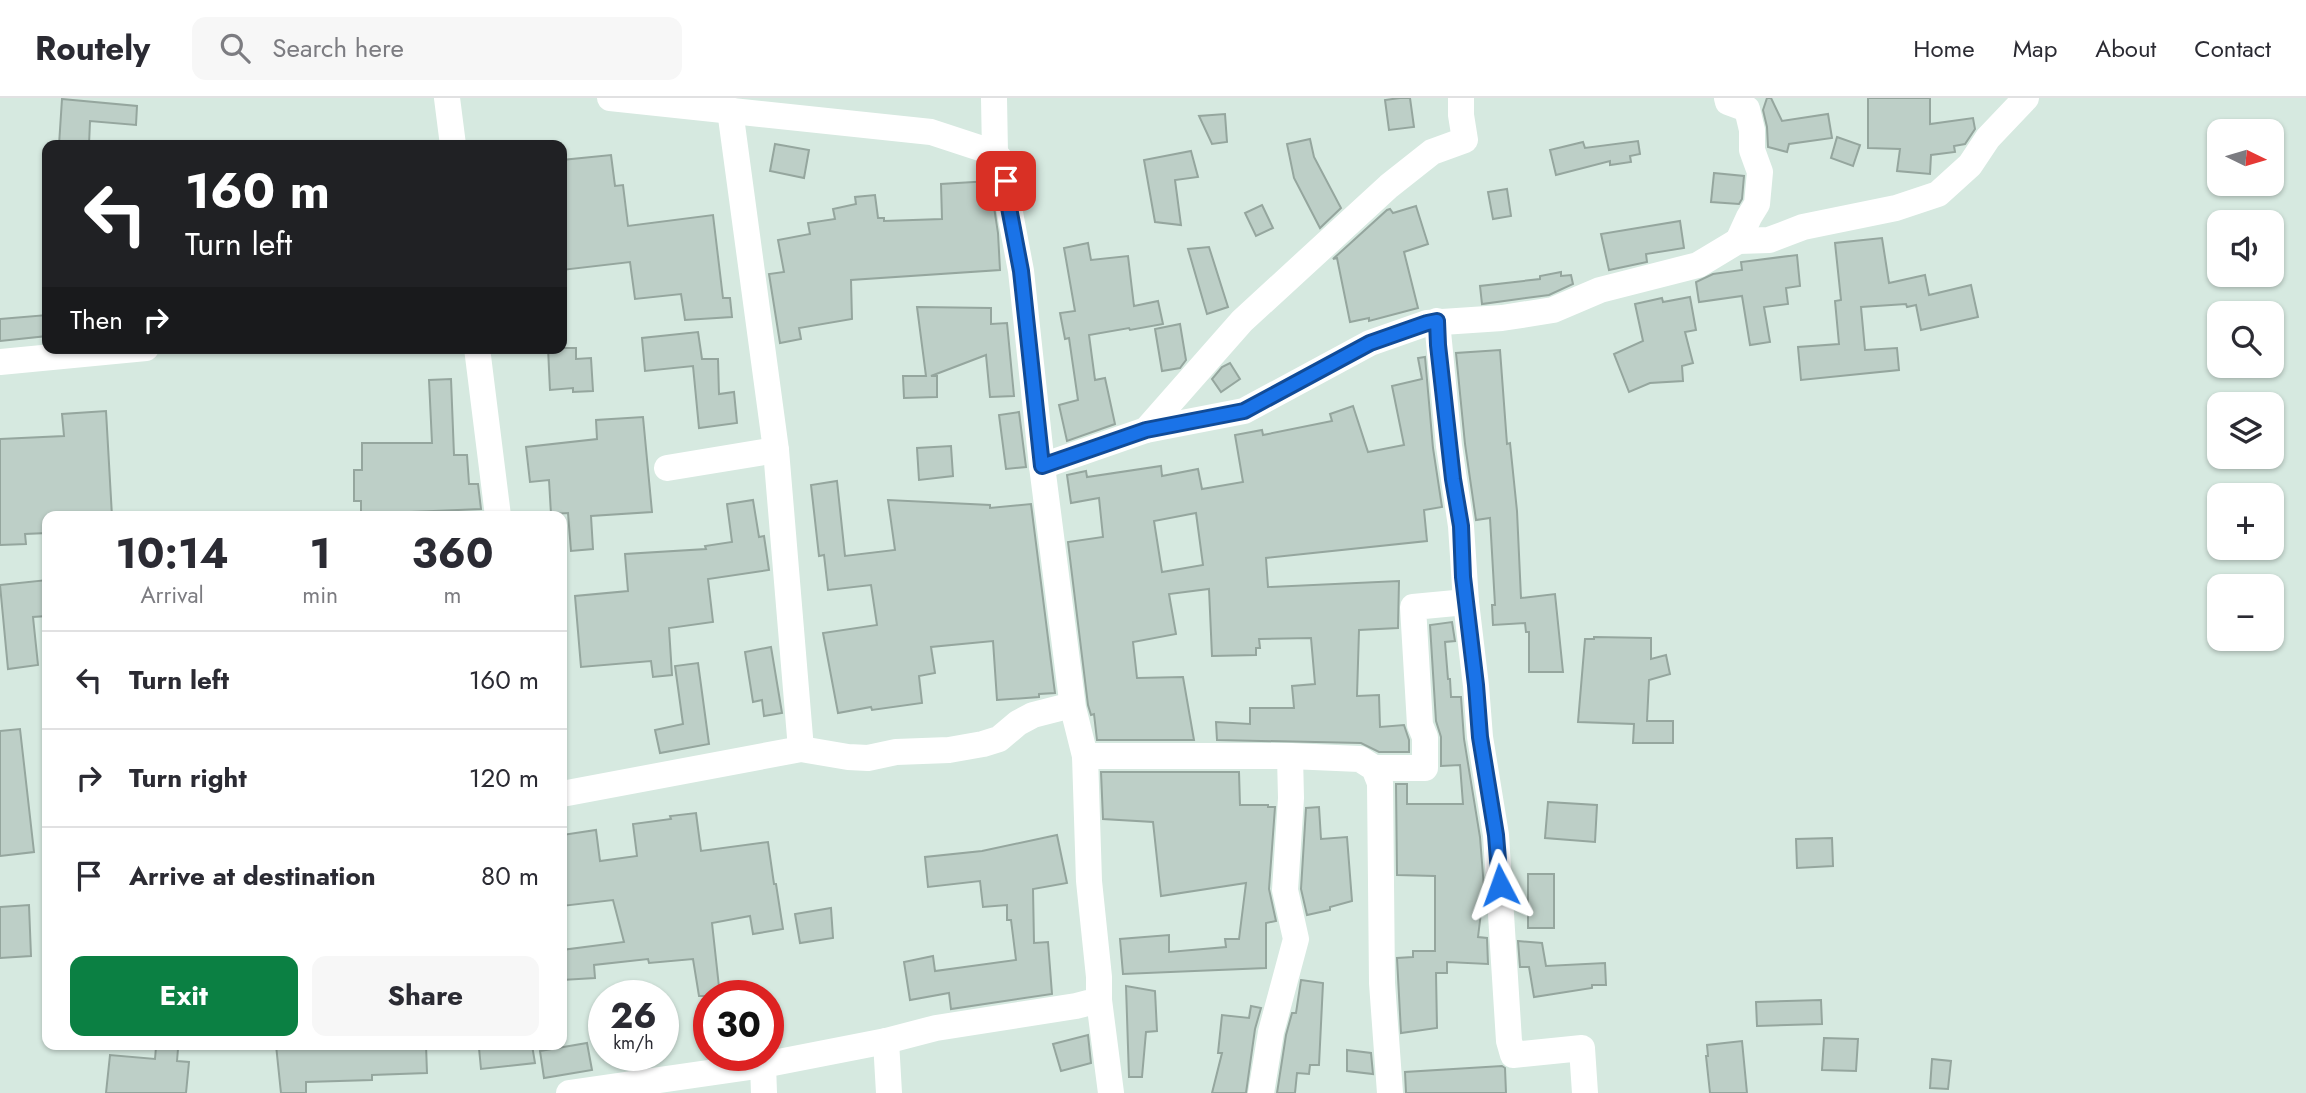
<!DOCTYPE html>
<html lang="en">
<head>
<meta charset="utf-8">
<style>
  body { margin:0; font-family:Jost,sans-serif; background:#f7f7f7; color:#2b2b33; height:100vh; display:flex; flex-direction:column; font-size:26px; white-space:nowrap }
  * { box-sizing:border-box; margin:0 }
  p { font-size:23px; color:#7c7c81 }
  .icon { flex:none; width:38px; height:38px; fill:none; stroke:currentColor; stroke-width:2; stroke-linecap:round; stroke-linejoin:round }
  .map { position:relative; flex:1; overflow:hidden }
  .drawer { position:absolute; left:42px; top:413px; width:525px; height:539px; display:flex; flex-direction:column; background:#fff; border-radius:14px; box-shadow:0 2px 5px #0004 }
  .drawer>* { flex:none }
  .guide { position:absolute; left:42px; top:42px; width:525px; height:214px; border-radius:14px; box-shadow:0 2px 5px #0004; background:#202124; color:#fff; overflow:hidden }
  .needle { width:46px; rotate:95deg }
  .fabs { position:absolute; left:2207px; top:21px; display:grid; gap:14px }
  .fabs a { display:grid; place-items:center; width:77px; height:77px; border-radius:14px; background:#fff; box-shadow:0 2px 5px #0004; font-size:35px }
  .speed { position:absolute; left:588px; top:882px; display:flex; gap:14px; font-size:35px; font-weight:700; text-align:center }
  .speed>* { display:grid; place-content:center; width:91px; height:91px; border-radius:50%; background:#fff; box-shadow:0 2px 5px #0004; line-height:1 }
  .speed small { font-size:18px; font-weight:400 }
  .speed .limit { border:10px solid #d22; background:#fff; color:#111 }
  .pin { position:absolute; display:grid; place-items:center; width:60px; height:60px; color:#fff; margin:-30px; border-radius:14px; box-shadow:0 4px 10px #0006 }
  .me { position:absolute; width:77px; margin:-38px; rotate:356deg; stroke-linejoin:round; filter:drop-shadow(0 0 5px #0008) }
  .turn { display:flex; align-items:center; gap:24px; height:147px; padding:0 28px; font-size:32px }
  .turn .icon { width:91px; height:91px; stroke-width:2.5 }
  .turn b { display:block; font-size:49px; line-height:60px }
  .then { display:flex; align-items:center; height:66px; padding:0 28px; background:#0003; gap:14px; font-size:26px }
  .eta { display:flex; justify-content:space-evenly; align-items:center; height:119px; text-align:center }
  .eta b { font-size:42px; font-weight:700; line-height:49px }
  .primary-button { display:flex; gap:14px; margin-top:auto; padding:14px 28px }
  .primary-button a { flex:1; height:80px; border-radius:14px; background:#0b8043; color:#fff; font-size:28px; font-weight:700; line-height:80px; text-align:center }
  .primary-button a+a { background:#f7f7f7; color:#2b2b33 }
  ul { padding:0; list-style:none }
  li { display:flex; align-items:center; gap:21px; height:98px; padding:0 28px; border-top:2px solid #e1e1e2 }
  li div { flex:1 }
  li b { display:block; font-size:26px }
  li em { font-style:normal }
  header { display:flex; align-items:center; gap:42px; box-sizing:border-box; height:98px; padding:0 35px; background:#fff; border-bottom:2px solid #e1e1e2 }
  header strong { font-size:33px }
  nav { display:flex; gap:38px; margin-inline-start:auto; font-size:24px }
  .search { width:490px; height:63px; background:#f7f7f7; display:flex; align-items:center; gap:18px; box-sizing:border-box; padding:0 24px; border-radius:14px; color:#7c7c81; font-size:26px }
  .map>svg:first-child { display:block }
</style>
</head>
<body>
<header>
<strong>Routely</strong>
<div class="search"><svg class="icon" aria-label="search" viewBox="0 0 24 24"><circle cx="10" cy="10" r="6"/><path d="M15 15l6 6"/></svg>Search here</div>
<nav><a>Home</a><a>Map</a><a>About</a><a>Contact</a></nav>
</header>
<div class="map">
<svg width="2306" height="995" viewBox="0 0 2306 995">
  <rect width="100%" height="100%" fill="#d6e9e0"/>
  <g fill="#bdcfc7" stroke="#95a69e" stroke-width="2" fill-rule="evenodd">
    <polygon points="1400,0 1410,0 1414,29 1389,32 1385,2"/>
    <polygon points="1767,0 1771,0 1782,23 1828,16 1832,40 1789,46 1787,54 1768,49 1767,29 1763,12"/>
    <polygon points="1868,0 1930,0 1930,26 1973,20 1975,31 1965,46 1954,48 1955,54 1931,57 1930,76 1897,73 1900,51 1868,50"/>
    <polygon points="62,1 137,8 136,27 90,23 89,47 59,47"/>
    <polygon points="1225,16 1227,44 1212,46 1199,18"/>
    <polygon points="1837,39 1860,47 1853,68 1831,60"/>
    <polygon points="1310,41 1314,59 1341,110 1320,130 1294,80 1287,46"/>
    <polygon points="1638,43 1640,56 1630,58 1631,64 1610,67 1610,63 1556,77 1550,52 1583,44 1585,50"/>
    <polygon points="775,46 809,52 804,80 770,73"/>
    <polygon points="1191,53 1198,79 1175,82 1181,127 1155,124 1144,62"/>
    <polygon points="611,57 615,88 623,87 628,128 713,117 723,200 730,200 732,219 685,222 681,196 635,201 630,164 562,172 562,62"/>
    <polygon points="1714,75 1744,78 1742,101 1739,106 1711,104"/>
    <polygon points="990,83 998,135 1000,172 851,182 852,221 799,230 801,241 780,245 769,176 784,174 778,142 810,136 808,125 835,121 833,111 856,106 855,99 875,97 878,120 884,120 884,123 942,121 941,86"/>
    <polygon points="1507,91 1511,118 1493,121 1488,94"/>
    <polygon points="1262,107 1273,130 1256,138 1245,115"/>
    <polygon points="1416,108 1428,146 1404,154 1418,210 1369,223 1369,220 1350,224 1337,160 1333,161 1387,112 1390,111 1393,115"/>
    <polygon points="1680,123 1684,150 1646,156 1647,164 1609,172 1601,136"/>
    <polygon points="1882,140 1889,185 1925,177 1929,197 1971,187 1978,219 1921,232 1916,207 1907,209 1906,206 1861,209 1865,252 1897,250 1899,272 1801,282 1798,249 1839,246 1835,203 1841,202 1835,145"/>
    <polygon points="1088,145 1091,162 1128,158 1134,208 1158,203 1163,226 1130,232 1129,230 1089,237 1095,282 1105,280 1115,326 1067,343 1059,307 1078,302 1069,240 1065,241 1060,215 1075,213 1064,150"/>
    <polygon points="1209,149 1228,209 1207,216 1188,151"/>
    <polygon points="1797,157 1800,188 1786,190 1788,206 1764,209 1770,244 1750,247 1742,198 1699,204 1696,184 1713,176 1742,172 1741,164"/>
    <polygon points="1561,174 1561,178 1571,177 1573,186 1549,197 1482,206 1480,188 1540,181 1540,178"/>
    <polygon points="1690,199 1696,232 1685,234 1693,265 1682,268 1683,283 1650,285 1629,294 1614,256 1643,243 1635,206 1662,200 1663,204"/>
    <polygon points="917,209 991,210 991,226 1007,225 1014,298 990,299 986,257 931,278 937,278 937,299 904,300 903,278 926,278"/>
    <polygon points="47,217 47,238 0,243 0,221"/>
    <polygon points="1180,226 1186,262 1180,270 1162,273 1155,231"/>
    <polygon points="698,234 702,261 718,261 719,296 734,294 737,325 699,330 693,268 645,273 642,240"/>
    <polygon points="548,250 576,250 576,261 591,260 593,293 573,294 573,290 550,292"/>
    <polygon points="1500,252 1507,346 1510,345 1517,413 1521,500 1555,496 1563,574 1529,574 1529,534 1526,534 1525,525 1493,527 1492,507 1495,507 1490,420 1476,422 1465,346 1456,255"/>
    <path d="M1425,259L1433,350L1442,409L1424,412L1427,443L1266,460L1268,489L1399,483L1398,530L1359,532L1357,598L1379,597L1380,629L1404,627L1409,642V654H1379L1361,645L1217,642L1216,624L1250,626V610H1294L1292,588L1315,586L1311,540L1259,541L1260,550H1256V557L1212,558L1209,491L1169,496L1176,536L1133,544L1137,580L1183,579L1194,642H1097L1094,616L1091,617L1088,607L1068,444L1103,439L1099,400L1071,405L1067,377L1086,373L1087,379L1161,368L1162,378L1198,371L1202,391L1243,384L1235,337L1262,332L1263,337L1332,323L1330,316L1353,308L1368,354L1404,347L1392,288L1422,281L1418,260ZM1196,415L1203,467L1162,474L1154,423Z"/>
    <polygon points="1230,265 1240,281 1221,294 1212,281 1222,269"/>
    <polygon points="451,281 454,357 467,357 469,386 478,386 481,411 411,414 411,418 361,418 361,403 354,403 354,372 362,372 362,345 432,345 429,282"/>
    <polygon points="106,313 112,418 47,418 47,435 25,436 26,446 0,447 0,341 64,338 62,316"/>
    <polygon points="1019,314 1026,369 1006,371 999,317"/>
    <polygon points="643,319 652,414 591,418 593,451 571,453 568,415 551,416 549,382 530,384 526,349 597,341 596,322"/>
    <polygon points="951,348 953,378 919,382 917,350"/>
    <polygon points="837,383 845,458 895,452 888,402 990,407 990,410 1031,406 1055,595 1039,596 1039,599 997,602 993,543 931,549 935,575 919,578 922,605 872,612 871,609 838,615 823,535 877,527 871,487 828,492 824,457 819,458 811,387"/>
    <polygon points="753,402 759,439 764,438 769,472 708,481 713,524 669,530 672,577 653,579 651,563 581,569 575,498 628,493 625,456 706,451 705,448 732,444 727,406"/>
    <polygon points="47,482 47,518 33,519 38,567 8,571 0,487"/>
    <polygon points="1452,524 1455,543 1445,544 1448,581 1450,581 1451,599 1461,599 1464,641 1480,739 1484,790 1478,839 1487,840 1488,866 1447,864 1447,875 1436,875 1437,930 1401,935 1397,860 1413,859 1413,853 1435,853 1435,778 1397,777 1396,686 1407,686 1407,706 1463,706 1460,667 1441,668 1441,639 1436,623 1430,527"/>
    <polygon points="1594,539 1651,540 1651,561 1666,557 1670,576 1649,582 1647,623 1673,623 1673,645 1633,645 1634,626 1578,624 1585,541 1594,541"/>
    <polygon points="771,549 782,615 764,618 762,602 753,604 745,554"/>
    <polygon points="698,565 709,646 660,655 655,632 683,626 675,568"/>
    <polygon points="20,631 34,754 0,758 0,633"/>
    <polygon points="1101,674 1239,674 1240,707 1268,707 1268,709 1275,709 1269,791 1276,823 1266,825 1266,870 1123,876 1120,841 1169,837 1169,854 1226,849 1225,841 1239,841 1246,785 1161,798 1153,724 1103,721"/>
    <polygon points="1548,704 1597,707 1595,744 1545,740"/>
    <polygon points="1319,709 1321,741 1347,739 1352,803 1330,809 1330,812 1307,817 1301,791 1306,710"/>
    <polygon points="696,715 701,753 768,744 774,786 776,786 783,831 753,836 750,818 712,825 720,898 699,898 693,861 649,865 648,861 594,867 595,880 562,882 562,852 624,844 613,802 562,808 562,737 596,732 600,763 637,758 633,726 671,721 670,718"/>
    <polygon points="1057,737 1067,785 1033,791 1034,845 1048,844 1052,896 951,911 949,895 910,902 904,864 933,858 935,873 1016,862 1011,822 1007,822 1007,807 983,809 980,783 928,789 925,759 982,753"/>
    <polygon points="1832,740 1833,768 1797,770 1796,741"/>
    <rect x="1528" y="776" width="26" height="54"/>
    <polygon points="29,807 31,858 0,860 0,809"/>
    <polygon points="831,810 833,840 800,845 795,816"/>
    <polygon points="1518,843 1542,845 1546,868 1605,865 1606,887 1592,887 1592,890 1534,899 1529,869 1520,869"/>
    <polygon points="1301,882 1323,885 1319,967 1310,967 1309,976 1297,975 1295,995 1277,995 1286,937 1292,915 1296,915"/>
    <polygon points="1126,888 1155,893 1157,933 1146,934 1142,979 1129,979"/>
    <polygon points="1821,902 1822,926 1757,928 1756,904"/>
    <polygon points="1251,908 1261,910 1255,931 1246,995 1212,995 1222,955 1218,955 1222,917 1249,920"/>
    <polygon points="1088,937 1091,965 1061,973 1053,946"/>
    <polygon points="1824,940 1858,941 1856,973 1822,972"/>
    <polygon points="1742,943 1747,995 1710,995 1706,958 1708,958 1707,947"/>
    <polygon points="587,945 592,972 544,980 540,953"/>
    <polygon points="276,947 426,947 427,975 372,977 372,982 306,984 306,995 281,995"/>
    <polygon points="503,947 532,947 535,965 481,971 479,950"/>
    <polygon points="156,949 178,951 177,963 189,964 186,995 106,995 110,957 155,961"/>
    <polygon points="1347,952 1371,955 1373,976 1347,973"/>
    <polygon points="1932,961 1951,963 1948,991 1930,990"/>
    <polygon points="1502,968 1505,970 1506,995 1406,995 1405,974"/>
  </g>
  <g fill="none" stroke-linecap="round" stroke-linejoin="round">
    <g stroke="#fff" stroke-width="26">
      <polyline points="447,0 453,47"/>
      <polyline points="994,0 995,55"/>
      <polyline points="1727,0 1728,4 1747,11 1752,32 1752,52 1760,74 1757,106 1749,119 1738,143"/>
      <polyline points="730,12 776,352 801,651"/>
      <polyline points="477,250 498,418"/>
      <polyline points="0,264 146,250"/>
      <polyline points="1146,332 1242,223 1389,88 1432,54 1465,42 1461,17 1461,0"/>
      <polyline points="1042,368 1146,332 1244,313 1370,245 1427,225 1502,220 1553,212 1600,192 1698,167 1738,143 1769,142 1803,129 1896,110 1938,96 1970,67 1988,40 2026,0"/>
      <polyline points="667,370 776,352"/>
      <polyline points="1466,504 1476,588 1480,639 1496,737 1509,943 1513,957 1582,950 1585,995"/>
      <polyline points="1085,658 1290,658 1360,661 1374,670 1380,685 1382,885 1390,995"/>
      <polyline points="1374,670 1425,670 1425,639 1420,627 1413,509 1466,504 1461,428 1449,348 1437,223"/>
      <polyline points="562,696 801,651 848,659 868,660 896,654 949,652 983,646 999,641 1018,625 1033,617 1072,607"/>
      <polyline points="1099,902 1111,995"/>
      <polyline points="886,943 889,995"/>
      <polyline points="763,967 764,995"/>
      <polyline points="569,995 763,967 886,943 936,930 1076,908 1099,902 1099,879 1089,783 1085,658 1073,610 1042,368 1021,173 1007,99 1005,67 995,55 931,34 610,0"/>
      <polyline points="1261,995 1271,934 1296,841 1285,792 1291,700 1290,658"/>
    </g>
  </g>
  <g fill="none" stroke-linecap="round" stroke-linejoin="round">
    <g stroke="#114b97" stroke-width="18">
      <polyline id="route" points="1006,83 1007,99 1021,173 1042,368 1146,332 1244,313 1370,245 1427,225 1437,223 1438,247 1453,381 1461,428 1463,479 1476,587 1480,639 1496,737 1500,787"/>
    </g>
    <use href="#route" stroke="#1a73e8" stroke-width="12"/>
  </g>
</svg>
<div class="fabs">
<a><svg class="needle" viewBox="-14 -14 28 28"><path d="M0-13l5 13h-10z" fill="#e53935"/><path d="M0 13l5-13h-10z" fill="#7c7c81"/></svg></a>
<a><svg class="icon" aria-label="sound" viewBox="0 0 24 24"><path d="M4 9h4l5-4v14l-5-4H4zM17 9q2 3 0 6"/></svg></a>
<a><svg class="icon" aria-label="search" viewBox="0 0 24 24"><circle cx="10" cy="10" r="6"/><path d="M15 15l6 6"/></svg></a>
<a><svg class="icon" aria-label="layers" viewBox="0 0 24 24"><path d="M12 4l9 5-9 5-9-5zM3 14l9 5 9-5"/></svg></a>
<a>+</a>
<a>−</a>
</div>
<div class="speed"><div>26<small>km/h</small></div><div class="limit">30</div></div>
<div class="pin" style="left:1006px;top:83px;background:#d93025"><svg class="icon" aria-label="arrive" viewBox="0 0 24 24"><path d="M6 21V4h12l-3 4 3 4H6"/></svg></div>
<svg class="me" style="left:1500px;top:787px" viewBox="-20 -20 40 40"><path d="M0-17L14 15 0 8-14 15z" fill="#1a73e8" stroke="#fff" stroke-width="4"/></svg>
<div class="guide">
<div class="turn"><svg class="icon" aria-label="left" viewBox="0 0 24 24"><path d="M17 20v-9H6M10 6l-5 5 5 5"/></svg><div><b>160 m</b>Turn left</div></div>
<div class="then">Then<svg class="icon" aria-label="right" viewBox="0 0 24 24"><path d="M7 20v-9h11M14 6l5 5-5 5"/></svg></div>
</div>
<section class="drawer">
<div class="eta">
<div><b>10:14</b><p>Arrival</p></div>
<div><b>1</b><p>min</p></div>
<div><b>360</b><p>m</p></div>
</div>
<ul>
<li><svg class="icon" aria-label="left" viewBox="0 0 24 24"><path d="M17 20v-9H6M10 6l-5 5 5 5"/></svg><div><b>Turn left</b></div><em>160 m</em></li>
<li><svg class="icon" aria-label="right" viewBox="0 0 24 24"><path d="M7 20v-9h11M14 6l5 5-5 5"/></svg><div><b>Turn right</b></div><em>120 m</em></li>
<li><svg class="icon" aria-label="arrive" viewBox="0 0 24 24"><path d="M6 21V4h12l-3 4 3 4H6"/></svg><div><b>Arrive at destination</b></div><em>80 m</em></li>
</ul>
<div class="primary-button"><a>Exit</a><a>Share</a></div>
</section>
</div>
</body>
</html>
